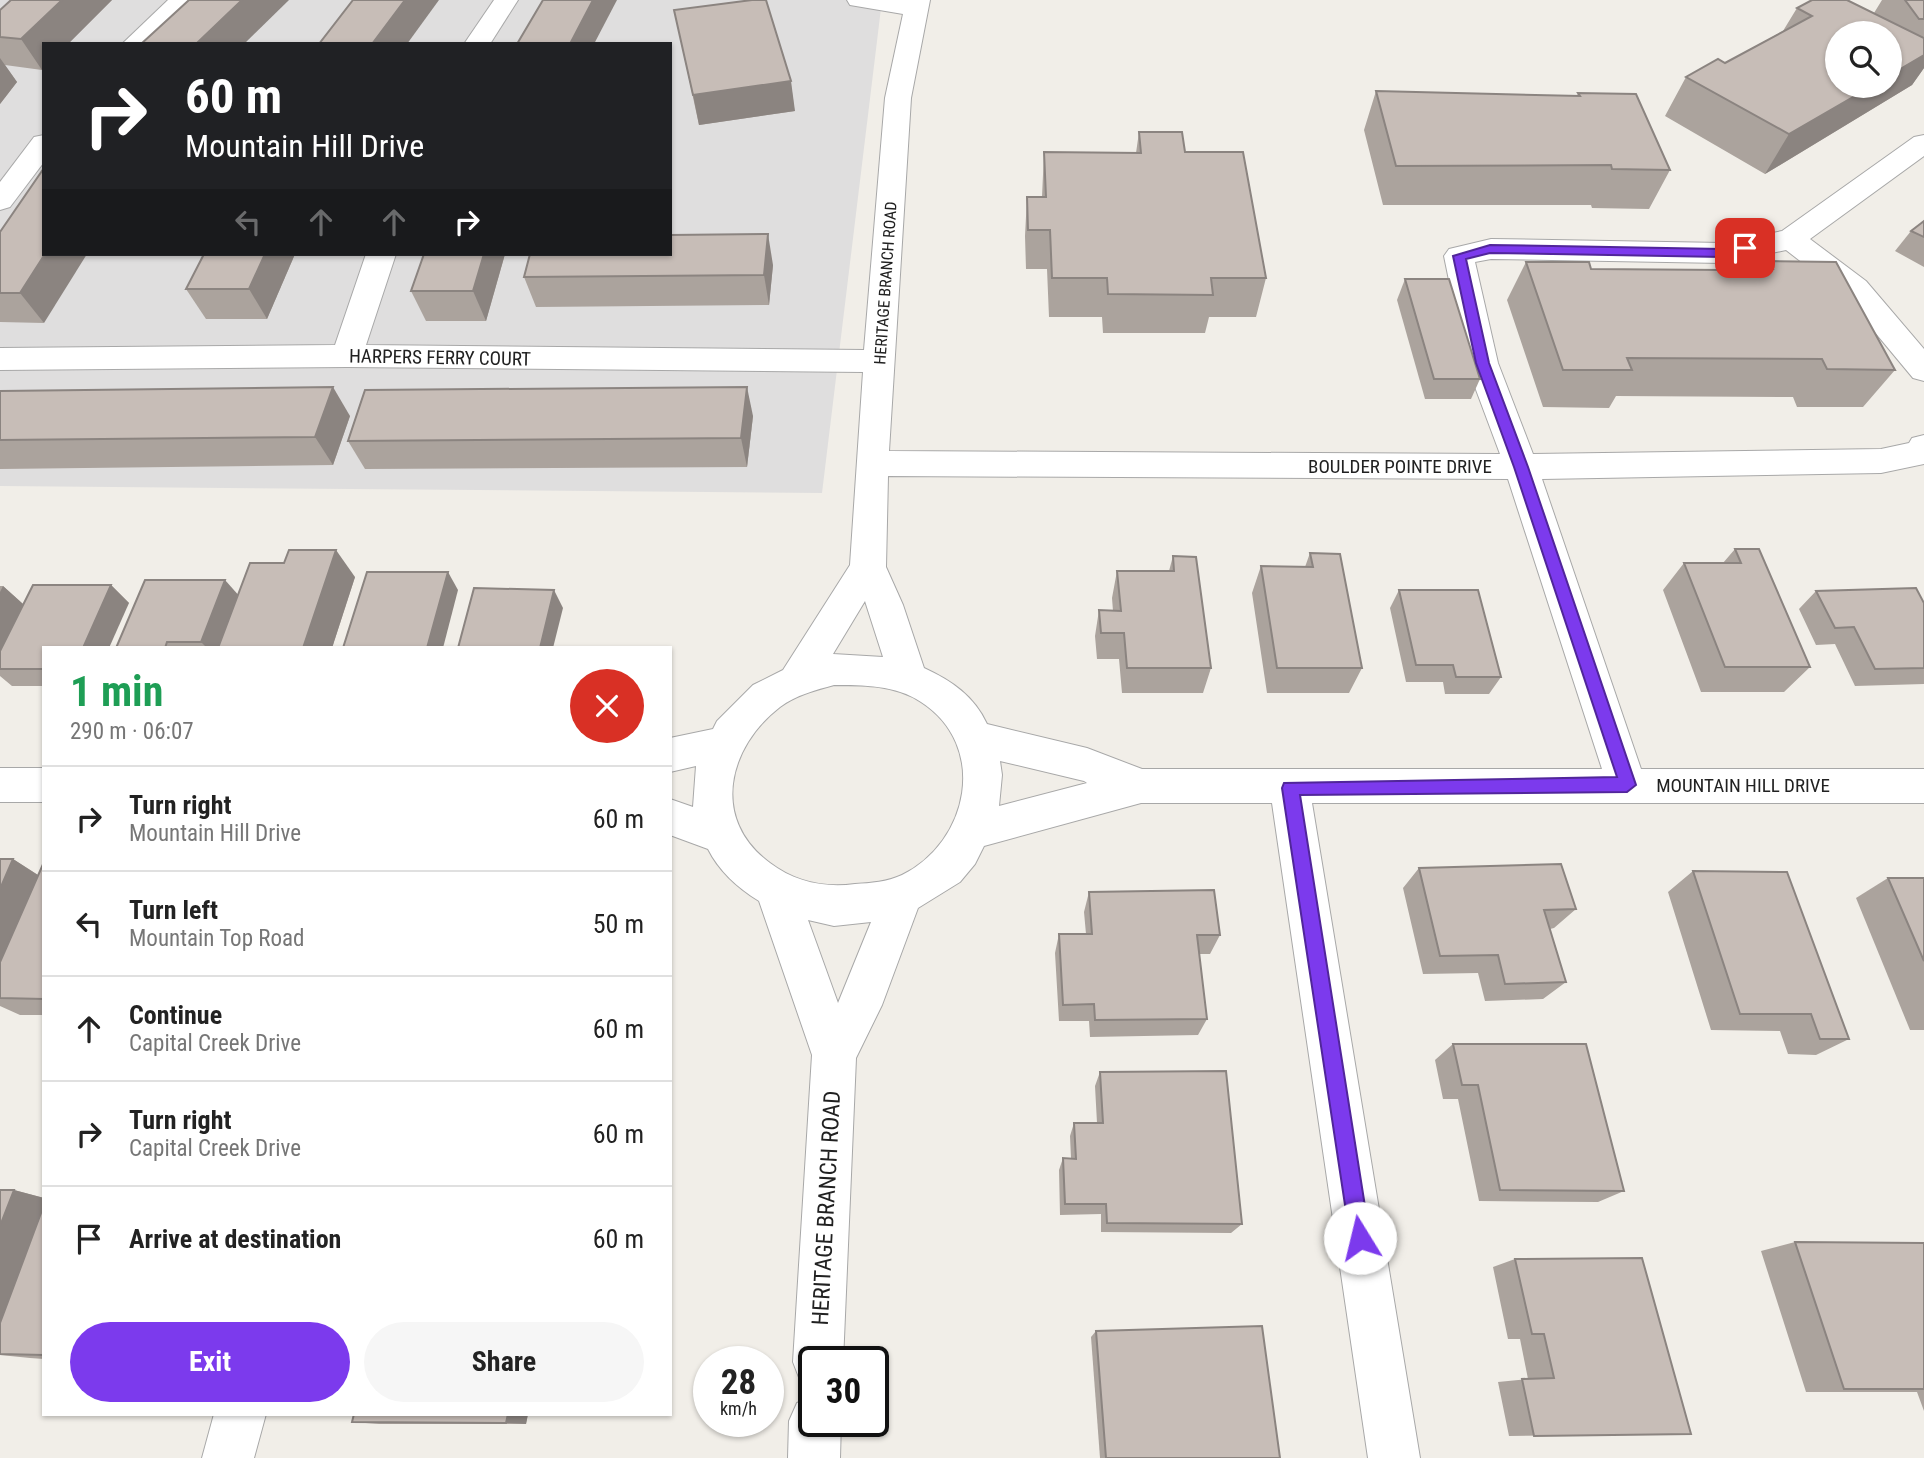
<!DOCTYPE html>
<html lang="en">
<head>
<meta charset="utf-8">
<style>
  body { margin:0; font-family:"Roboto Condensed",sans-serif; background:#f6f6f6; color:#222; height:100vh; display:flex; flex-direction:column; font-size:26px; white-space:nowrap }
  * { box-sizing:border-box; margin:0 }
  p { font-size:23px; color:#767676 }
  .icon { flex:none; width:38px; height:38px; fill:none; stroke:currentColor; stroke-width:2; stroke-linecap:round; stroke-linejoin:round }
  .map { position:relative; flex:1; overflow:hidden }
  .details { position:absolute; left:42px; top:646px; width:630px; height:770px; display:flex; flex-direction:column; background:#fff; border-radius:0px; box-shadow:0 2px 5px #0004 }
  .details>* { flex:none }
  .hud { position:absolute; left:42px; top:42px; width:630px; height:214px; border-radius:0px; box-shadow:0 2px 5px #0004; background:#202124; color:#fff; overflow:hidden }
  .controls { position:absolute; left:1825px; top:21px; display:grid; gap:14px }
  .controls a { display:grid; place-items:center; width:77px; height:77px; border-radius:50%; background:#fff; box-shadow:0 2px 5px #0004; font-size:35px }
  .speed { position:absolute; left:693px; top:1346px; display:flex; gap:14px; font-size:35px; font-weight:700; text-align:center }
  .speed>* { display:grid; place-content:center; width:91px; height:91px; border-radius:50%; background:#fff; box-shadow:0 2px 5px #0004; line-height:1 }
  .speed small { font-size:18px; font-weight:400 }
  .speed .limit { border:4px solid #111; border-radius:10px; background:#fff; color:#111 }
  .pin { position:absolute; display:grid; place-items:center; width:60px; height:60px; color:#fff; margin:-30px; border-radius:14px; box-shadow:0 4px 10px #0006 }
  .me { position:absolute; width:77px; margin:-38px; rotate:351deg; stroke-linejoin:round; filter:drop-shadow(0 0 5px #0008) }
  .turn { display:flex; align-items:center; gap:24px; height:147px; padding:0 28px; font-size:32px }
  .turn .icon { width:91px; height:91px; stroke-width:2.5 }
  .turn b { display:block; font-size:49px; line-height:60px }
  .lanes { display:flex; align-items:center; height:66px; padding:0 28px; background:#0003; justify-content:center; gap:35px; direction:ltr }
  .lanes .off { opacity:.35 }
  .round { display:grid; place-items:center; flex:none; width:74px; height:74px; border-radius:37px; background:#f6f6f6 }
  .summary { display:flex; align-items:center; justify-content:space-between; height:119px; padding:0 28px }
  h1 { font-size:42px; font-weight:700; line-height:52px; color:#1e9e55 }
  .cta { display:flex; gap:14px; margin-top:auto; padding:14px 28px }
  .cta a { flex:1; height:80px; border-radius:42px; background:#7c3aed; color:#fff; font-size:28px; font-weight:700; line-height:80px; text-align:center }
  .cta a+a { background:#f6f6f6; color:#222 }
  ul { padding:0; list-style:none }
  li { display:flex; align-items:center; gap:21px; height:105px; padding:0 28px; border-top:2px solid #e0e0e0 }
  li div { flex:1 }
  li b { display:block; font-size:26px }
  li em { font-style:normal }
  .map>svg:first-child { display:block }
</style>
</head>
<body>
<div class="map">
<svg width="1924" height="1458" viewBox="0 0 1924 1458">
  <rect width="100%" height="100%" fill="#f1eee8"/>
  <path fill="#dfdede" fill-rule="evenodd" d="M0,0H882L822,493L0,486ZM44,44H670V254H44Z"/>
  <g fill="none" stroke-linecap="round" stroke-linejoin="round">
    <g stroke="#a8a8a8" stroke-width="2">
      <g id="street">
        <polygon points="168,0 194,0 150,44 122,44"/>
        <polygon points="494,0 518,0 490,44 464,44"/>
        <path d="M847,0H930L911,98L889,451L1500,454L1466,363L1444,256L1449,249L1491,239L1723,243L1782,231L1914,137L1924,135V156L1810,239L1866,281L1924,349V381L1913,378L1844,295L1786,250L1723,263L1491,259L1475,262L1498,363L1533,454L1881,449L1909,443L1912,438L1924,435V464L1881,473L1542,479L1641,769H1924V803H1312L1420,1458H1368L1272,803H1141L984,846L975,864L960,882L918,908L882,1005L856,1058L843,1362H814V1386L800,1380L793,1362L812,1055L759,901C738,888 719,871 708,849L670,835V799L693,807L696,766L670,772V738L713,729L717,721L753,685L783,670L850,565L863,372L347,367L0,370V348L335,345L366,254H396L366,345L864,350L885,98L903,14L850,5ZM888,476L1508,479L1602,769H1142L1087,748L987,724C974,696 952,681 924,668L903,605L886,567ZM865,601L883,657L833,654ZM834,685C863,685 896,685 921,702C989,746 969,842 902,875C887,882 871,883 855,884C825,888 795,882 770,863C710,819 728,747 780,707C796,695 816,690 834,685ZM1000,761L1084,781L1087,783L999,806L1002,775ZM808,920L834,926L871,922L838,1003Z"/>
        <polygon points="44,135 44,162 10,207 0,210 0,182 34,137"/>
        <rect x="0" y="768" width="44" height="34"/>
        <polygon points="814,1396 814,1421 841,1421 840,1458 788,1458 789,1421 797,1403"/>
        <polygon points="214,1414 266,1414 254,1458 202,1458"/>
      </g>
    </g>
    <use href="#street" fill="#fff" fill-rule="evenodd"/>
  </g>
  <g fill="#aba39d">
    <polygon points="112,0 68,44 44,44 44,68 42,70 5,65 17,82 0,104 0,10"/>
    <polygon points="1882,0 1924,0 1924,68 1912,85 1765,174 1665,116 1686,77 1725,63 1783,31 1797,8 1874,13"/>
    <polygon points="674,10 795,111 699,125"/>
    <polygon points="1376,91 1577,96 1578,93 1670,170 1649,209 1592,208 1591,205 1383,205 1364,130"/>
    <polygon points="1139,132 1185,152 1266,278 1256,317 1209,317 1205,333 1103,333 1102,317 1049,317 1047,269 1026,269 1025,236 1027,197 1042,197 1044,152 1136,153"/>
    <polygon points="1924,221 1924,267 1895,251 1911,231"/>
    <polygon points="0,232 44,323 0,322"/>
    <polygon points="204,254 295,254 267,319 206,319 186,289"/>
    <polygon points="424,254 505,254 486,321 426,321 411,291"/>
    <polygon points="1769,261 1895,370 1863,407 1797,407 1793,397 1616,396 1609,408 1543,407 1507,300 1526,262 1591,269 1723,270 1764,269"/>
    <polygon points="773,265 769,305 536,307 524,277"/>
    <polygon points="1405,279 1480,379 1471,399 1425,399 1397,300"/>
    <polygon points="0,391 350,416 333,465 0,469"/>
    <polygon points="753,416 747,467 365,469 348,441"/>
    <polygon points="1735,549 1810,667 1784,692 1701,692 1663,590 1684,563 1723,563"/>
    <polygon points="1310,553 1362,668 1349,693 1267,693 1252,593 1261,566 1305,567"/>
    <polygon points="1173,556 1211,668 1203,693 1122,693 1119,659 1097,659 1095,636 1099,610 1113,611 1112,598 1117,571 1169,571"/>
    <polygon points="355,577 332,648 116,648 238,595"/>
    <polygon points="111,585 129,603 44,648 44,686 12,686 0,676 0,586 3,586 23,604"/>
    <polygon points="1399,590 1501,677 1489,694 1445,694 1443,682 1406,682 1390,608"/>
    <polygon points="1816,591 1924,603 1924,684 1855,686 1835,644 1816,645 1799,609"/>
    <polygon points="0,859 13,859 38,875 44,862 44,1015 20,1015 0,1006"/>
    <polygon points="1419,868 1576,909 1554,928 1550,929 1566,982 1543,999 1485,1001 1478,973 1423,974 1403,888"/>
    <polygon points="1693,871 1849,1039 1816,1055 1788,1054 1780,1031 1711,1030 1668,892"/>
    <polygon points="1888,878 1924,878 1924,1030 1910,1030 1856,898"/>
    <polygon points="1089,892 1220,935 1210,954 1199,954 1207,1019 1198,1035 1090,1037 1089,1021 1059,1021 1055,953 1059,934 1086,934 1084,912"/>
    <polygon points="1453,1044 1624,1191 1598,1202 1479,1201 1458,1099 1443,1099 1435,1060"/>
    <polygon points="1100,1072 1242,1224 1231,1233 1101,1232 1101,1214 1060,1215 1059,1170 1063,1158 1071,1158 1070,1136 1074,1123 1097,1123 1095,1086"/>
    <polygon points="0,1190 14,1190 44,1198 44,1359 30,1358 0,1355"/>
    <polygon points="1795,1242 1924,1243 1924,1411 1917,1392 1806,1392 1761,1251"/>
    <polygon points="1515,1259 1691,1434 1509,1436 1498,1382 1528,1379 1520,1339 1508,1339 1493,1267"/>
    <polygon points="1096,1331 1280,1458 1100,1458 1091,1337"/>
    <polygon points="528,1414 526,1424 379,1424 352,1422"/>
  </g>
  <g fill="#8b8480">
    <polygon points="62,0 112,0 68,44 44,44 44,68 42,70 21,39"/>
    <polygon points="242,0 289,0 244,44 196,44"/>
    <polygon points="405,0 439,0 407,44 372,44"/>
    <polygon points="593,0 617,0 594,44 570,44"/>
    <polygon points="1924,55 1924,68 1912,85 1765,174 1789,134 1872,86 1890,86 1890,75"/>
    <polygon points="0,58 17,82 0,104"/>
    <polygon points="791,81 795,111 699,125 693,95"/>
    <polygon points="768,234 773,265 769,305 764,275"/>
    <polygon points="45,254 87,254 44,323 20,293"/>
    <polygon points="265,254 295,254 267,319 249,289"/>
    <polygon points="484,254 505,254 486,321 473,291"/>
    <polygon points="333,387 350,416 333,465 315,437"/>
    <polygon points="747,387 753,416 747,467 741,438"/>
    <polygon points="336,550 355,577 332,648 303,648"/>
    <polygon points="448,572 458,590 443,648 427,648"/>
    <polygon points="225,580 241,598 222,648 207,648 201,642"/>
    <polygon points="111,585 129,603 109,648 83,648"/>
    <polygon points="3,586 23,604 0,651 0,592"/>
    <polygon points="554,590 563,608 553,648 540,648"/>
    <polygon points="13,859 44,879 0,991 0,889"/>
    <polygon points="14,1190 44,1198 44,1222 0,1339 0,1226"/>
    <polygon points="508,1414 528,1414 526,1424 506,1423"/>
  </g>
  <g fill="#c7bdb7" stroke="#8b8480" stroke-width="2">
    <polygon points="11,0 62,0 21,39 0,37 0,10"/>
    <polygon points="189,0 242,0 196,44 141,44"/>
    <polygon points="353,0 405,0 372,44 319,44"/>
    <polygon points="543,0 593,0 570,44 517,44"/>
    <polygon points="752,0 766,0 791,81 693,95 674,10"/>
    <polygon points="1812,0 1847,0 1924,38 1924,55 1890,75 1890,33 1838,33 1838,86 1872,86 1789,134 1686,77 1718,59 1725,63 1812,16 1797,8"/>
    <polygon points="1905,0 1924,0 1924,19 1919,19"/>
    <polygon points="1376,91 1580,96 1578,93 1636,94 1670,170 1612,169 1611,165 1396,166"/>
    <polygon points="1139,132 1182,132 1185,152 1243,152 1266,278 1211,278 1213,295 1108,294 1107,278 1052,278 1050,230 1028,230 1027,197 1046,197 1044,152 1141,153"/>
    <polygon points="44,168 44,254 45,254 20,293 0,293 0,232"/>
    <polygon points="1924,221 1924,237 1911,231"/>
    <polygon points="768,234 764,275 524,277 530,254 670,254 670,235"/>
    <polygon points="204,254 265,254 249,289 186,289"/>
    <polygon points="424,254 484,254 473,291 411,291"/>
    <polygon points="1769,261 1836,262 1895,370 1827,369 1822,359 1627,358 1632,370 1563,370 1526,262 1589,262 1591,269 1723,270 1773,269"/>
    <polygon points="1405,279 1449,279 1480,379 1434,379"/>
    <polygon points="333,387 315,437 0,440 0,391"/>
    <polygon points="747,387 741,438 348,441 365,390"/>
    <polygon points="1735,549 1759,549 1810,667 1725,667 1684,563 1741,563"/>
    <polygon points="289,550 336,550 303,648 218,648 250,563 284,563"/>
    <polygon points="1310,553 1340,554 1362,668 1277,668 1261,566 1313,567"/>
    <polygon points="1173,556 1196,557 1211,668 1127,668 1124,633 1101,633 1099,610 1121,611 1117,571 1174,571"/>
    <polygon points="367,572 448,572 427,648 343,648"/>
    <polygon points="145,580 225,580 201,642 167,642 165,648 116,648"/>
    <polygon points="33,585 111,585 83,648 44,648 44,669 0,669 0,651"/>
    <polygon points="474,588 554,590 540,648 458,648"/>
    <polygon points="1916,588 1924,603 1924,668 1875,669 1854,627 1835,628 1816,591"/>
    <polygon points="1399,590 1478,590 1501,677 1456,677 1453,665 1416,665"/>
    <polygon points="0,859 13,859 0,889"/>
    <polygon points="44,862 44,999 0,998 0,962"/>
    <polygon points="1561,864 1576,909 1544,910 1566,982 1505,984 1498,955 1440,956 1419,868"/>
    <polygon points="1693,871 1787,872 1849,1039 1820,1039 1811,1014 1740,1014"/>
    <polygon points="1888,878 1924,878 1924,961"/>
    <polygon points="1214,890 1220,935 1197,935 1207,1019 1095,1020 1094,1004 1063,1005 1059,934 1092,934 1089,892"/>
    <polygon points="1453,1044 1586,1044 1624,1191 1500,1190 1478,1085 1462,1085"/>
    <polygon points="1226,1071 1242,1224 1107,1223 1106,1204 1065,1204 1063,1158 1076,1159 1074,1123 1103,1123 1100,1072"/>
    <polygon points="0,1190 14,1190 0,1226"/>
    <polygon points="44,1205 44,1355 0,1354 0,1323"/>
    <polygon points="1795,1242 1924,1243 1924,1389 1844,1389"/>
    <polygon points="1642,1258 1691,1434 1534,1436 1522,1379 1554,1378 1544,1334 1532,1334 1515,1259"/>
    <polygon points="1262,1326 1280,1458 1106,1458 1096,1331"/>
    <polygon points="354,1414 508,1414 506,1423 352,1422"/>
  </g>
  <polygon fill="#7c3aed" stroke="#51269a" stroke-width="2" points="1745,244 1750,246 1750,251 1723,257 1490,253 1466,259 1489,363 1528,467 1636,785 1627,792 1300,795 1370,1238 1367,1246 1360,1248 1353,1246 1350,1238 1282,788 1284,783 1617,777 1514,467 1476,363 1453,256 1490,245 1723,249"/>
  <g text-anchor="middle" stroke-width="5" stroke-linejoin="round" paint-order="stroke">
    <g font-size="16" fill="#212121" stroke="#fff">
      <text transform="translate(885 283) rotate(-86)" y="6">HERITAGE BRANCH ROAD</text>
    </g>
    <g font-size="19" fill="#212121" stroke="#fff">
      <text transform="translate(440 357) rotate(1)" y="7">HARPERS FERRY COURT</text>
      <text x="1400" y="473">BOULDER POINTE DRIVE</text>
      <text x="1743" y="792">MOUNTAIN HILL DRIVE</text>
    </g>
    <g font-size="23" fill="#212121" stroke="#fff">
      <text transform="translate(826 1208) rotate(-87)" y="8">HERITAGE BRANCH ROAD</text>
    </g>
  </g>
</svg>
<div class="controls">
<a><svg class="icon" aria-label="search" viewBox="0 0 24 24"><circle cx="10" cy="10" r="6"/><path d="M15 15l6 6"/></svg></a>
</div>
<div class="speed"><div>28<small>km/h</small></div><div class="limit">30</div></div>
<div class="pin" style="left:1745px;top:248px;background:#d93025"><svg class="icon" aria-label="arrive" viewBox="0 0 24 24"><path d="M6 21V4h12l-3 4 3 4H6"/></svg></div>
<svg class="me" style="left:1360px;top:1238px" viewBox="-20 -20 40 40"><circle r="19" fill="#fff"/><path d="M0-13L10 11 0 6-10 11z" fill="#7c3aed"/></svg>
<div class="hud">
<div class="turn"><svg class="icon" aria-label="right" viewBox="0 0 24 24"><path d="M7 20v-9h11M14 6l5 5-5 5"/></svg><div><b>60 m</b>Mountain Hill Drive</div></div>
<div class="lanes"><svg class="icon off" aria-label="left" viewBox="0 0 24 24"><path d="M17 20v-9H6M10 6l-5 5 5 5"/></svg><svg class="icon off" aria-label="ahead" viewBox="0 0 24 24"><path d="M12 20V5M6 11l6-6 6 6"/></svg><svg class="icon off" aria-label="ahead" viewBox="0 0 24 24"><path d="M12 20V5M6 11l6-6 6 6"/></svg><svg class="icon" aria-label="right" viewBox="0 0 24 24"><path d="M7 20v-9h11M14 6l5 5-5 5"/></svg></div>
</div>
<section class="details">
<div class="summary"><div><h1>1 min</h1><p>290 m · 06:07</p></div><a class="round" style="background:#d93025;color:#fff"><svg class="icon" aria-label="close" viewBox="0 0 24 24"><path d="M6 6l12 12M18 6L6 18"/></svg></a></div>
<ul>
<li><svg class="icon" aria-label="right" viewBox="0 0 24 24"><path d="M7 20v-9h11M14 6l5 5-5 5"/></svg><div><b>Turn right</b><p>Mountain Hill Drive</p></div><em>60 m</em></li>
<li><svg class="icon" aria-label="left" viewBox="0 0 24 24"><path d="M17 20v-9H6M10 6l-5 5 5 5"/></svg><div><b>Turn left</b><p>Mountain Top Road</p></div><em>50 m</em></li>
<li><svg class="icon" aria-label="ahead" viewBox="0 0 24 24"><path d="M12 20V5M6 11l6-6 6 6"/></svg><div><b>Continue</b><p>Capital Creek Drive</p></div><em>60 m</em></li>
<li><svg class="icon" aria-label="right" viewBox="0 0 24 24"><path d="M7 20v-9h11M14 6l5 5-5 5"/></svg><div><b>Turn right</b><p>Capital Creek Drive</p></div><em>60 m</em></li>
<li><svg class="icon" aria-label="arrive" viewBox="0 0 24 24"><path d="M6 21V4h12l-3 4 3 4H6"/></svg><div><b>Arrive at destination</b></div><em>60 m</em></li>
</ul>
<div class="cta"><a>Exit</a><a>Share</a></div>
</section>
</div>
</body>
</html>
